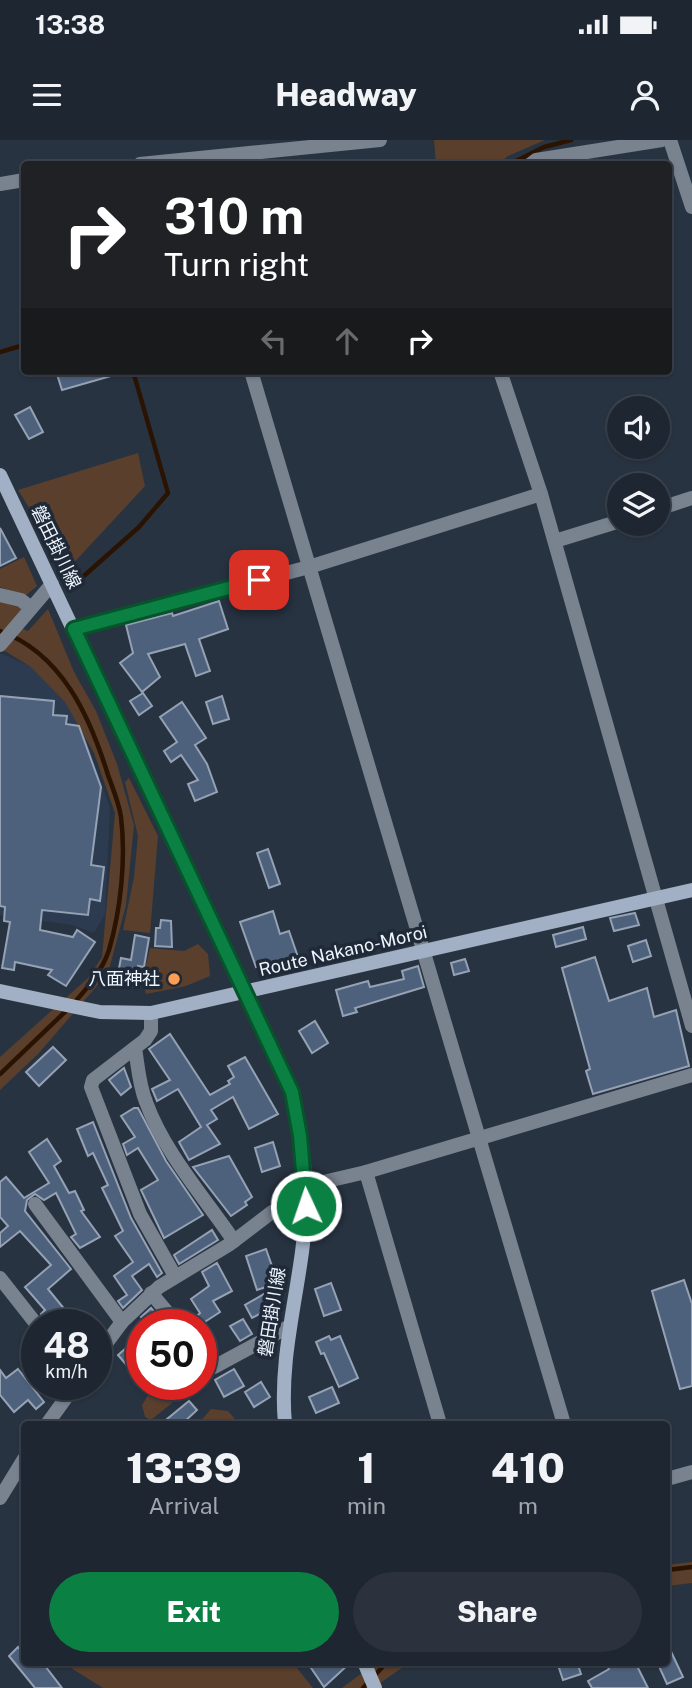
<!DOCTYPE html>
<html lang="en">
<head>
<meta charset="utf-8">
<style>
  body { margin:0; font-family:"Public Sans","Noto Sans JP",sans-serif; background:#2b323e; color:#f1f3f6; height:100vh; display:flex; flex-direction:column; font-size:26px; white-space:nowrap }
  * { box-sizing:border-box; margin:0 }
  p { font-size:23px; color:#a1a5ac }
  .icon { flex:none; width:38px; height:38px; fill:none; stroke:currentColor; stroke-width:2; stroke-linecap:round; stroke-linejoin:round }
  .map { position:relative; flex:1; overflow:hidden }
  .panel { position:absolute; left:21px; top:1281px; width:649px; height:245px; display:flex; flex-direction:column; background:#1e2632; border-radius:7px; box-shadow:0 2px 5px #0004,0 0 0 2px #3c434d }
  .panel>* { flex:none }
  .guide { position:absolute; left:21px; top:21px; width:651px; height:214px; border-radius:7px; box-shadow:0 2px 5px #0004,0 0 0 2px #3c434d; background:#202124; color:#fff; overflow:hidden }
  .tools { position:absolute; left:607px; top:256px; display:grid; gap:14px }
  .tools a { display:grid; place-items:center; width:63px; height:63px; border-radius:50%; background:#1e2632; box-shadow:0 2px 5px #0004,0 0 0 2px #3c434d; font-size:35px }
  .speed { position:absolute; left:21px; top:1169px; display:flex; gap:14px; font-size:35px; font-weight:700; text-align:center }
  .speed>* { display:grid; place-content:center; width:91px; height:91px; border-radius:50%; background:#1e2632; box-shadow:0 2px 5px #0004,0 0 0 2px #3c434d; line-height:1 }
  .speed small { font-size:18px; font-weight:400 }
  .speed .limit { border:10px solid #d22; background:#fff; color:#111 }
  .pin { position:absolute; display:grid; place-items:center; width:60px; height:60px; color:#fff; margin:-30px; border-radius:14px; box-shadow:0 4px 10px #0006 }
  .me { position:absolute; width:77px; margin:-38px; rotate:357deg; stroke-linejoin:round; filter:drop-shadow(0 0 5px #0008) }
  .turn { display:flex; align-items:center; gap:24px; height:147px; padding:0 28px; font-size:32px }
  .turn .icon { width:91px; height:91px; stroke-width:2.5 }
  .turn b { display:block; font-size:49px; line-height:60px }
  .lanes { display:flex; align-items:center; height:66px; padding:0 28px; background:#0003; justify-content:center; gap:35px; direction:ltr }
  .lanes .off { opacity:.35 }
  .eta { display:flex; justify-content:space-evenly; align-items:center; height:119px; text-align:center }
  .eta b { font-size:42px; font-weight:800; line-height:49px }
  .cta { display:flex; gap:14px; margin-top:auto; padding:14px 28px }
  .cta a { flex:1; height:80px; border-radius:42px; background:#0b8043; color:#fff; font-size:28px; font-weight:800; line-height:80px; text-align:center }
  .cta a+a { background:#2b323e; color:#f1f3f6 }
  .status { display:flex; justify-content:space-between; align-items:center; height:49px; padding:0 35px; background:#1e2632; direction:ltr }
  .status svg { height:19px; fill:currentColor }
  header { display:flex; justify-content:space-between; align-items:center; height:91px; padding:0 28px; background:#1e2632; font-size:32px; font-weight:800 }
  .map>svg:first-child { display:block }
</style>
</head>
<body>
<div class="status"><b>13:38</b><svg viewBox="0 0 49 12"><path d="M0 12V9h3v3zM5 12V6h3v6zM10 12V3h3v9zM15 12V0h3v12zM26 1h20v11H26zM47 4h2v5h-2z"/></svg></div>
<header><svg class="icon" aria-label="menu" viewBox="0 0 24 24"><path d="M4 6h16M4 12h16M4 18h16"/></svg>Headway<svg class="icon" aria-label="person" viewBox="0 0 24 24"><circle cx="12" cy="8" r="4"/><path d="M4 21q1-7 8-7t8 7"/></svg></header>
<div class="map">
<svg width="692" height="1548" viewBox="0 0 692 1548">
  <rect width="100%" height="100%" fill="#283342"/>
  <polygon fill="#2c3b50" points="0,513 34,528 64,556 79,579 110,668 105,774 94,793 72,785 0,775"/>
  <g fill="#5a3f2c">
    <polygon points="434,0 545,0 508,16 498,24 436,24"/>
    <polygon points="138,313 145,346 68,429 18,350"/>
    <polygon points="24,417 37,446 25,456 0,447 0,429"/>
    <polygon points="0,458 26,464 13,485 28,491 48,469 74,532 96,571 117,624 134,685 126,765 110,826 102,840 38,914 0,950 0,917 88,838 102,817 115,673 94,613 65,562 31,527 0,508"/>
    <polygon points="129,638 158,696 150,793 123,790 134,737 138,696 125,642"/>
    <polygon points="198,804 208,814 210,836 186,846 146,854 142,841 150,808 184,811"/>
    <polygon points="155,1244 177,1244 172,1263 151,1280 145,1277 142,1265"/>
    <polygon points="211,1269 228,1271 239,1284 198,1284"/>
    <polygon points="692,1422 692,1443 667,1446 667,1425"/>
    <polygon points="177,1522 185,1528 206,1527 207,1523 293,1523 313,1548 103,1548 63,1523"/>
    <polygon points="375,1523 409,1523 373,1548 342,1548"/>
  </g>
  <g fill="none" stroke-linecap="round" stroke-linejoin="round">
    <g stroke="#2b1302" stroke-width="4.5">
      <polyline points="510,24 544,7 571,0"/>
      <polyline points="0,212 24,205"/>
      <polyline points="77,442 139,387 168,353 133,231"/>
      <path d="M0,491C62,513 90,577 108,635C113,649 119,663 121,677C126,718 121,769 109,810C102,831 89,846 74,863"/>
      <polyline points="0,934 68,869"/>
      <polyline points="667,1430 692,1427"/>
      <polyline points="363,1548 387,1522"/>
    </g>
  </g>
  <g fill="#4e617c" stroke="#95a2b4" stroke-width="2">
    <polygon points="56,231 118,231 118,234 62,250"/>
    <polygon points="30,267 43,292 29,299 15,275"/>
    <polygon points="0,388 16,418 0,426"/>
    <polygon points="219,461 228,489 199,499 210,531 196,536 185,504 148,514 160,537 142,552 120,523 133,513 126,485 172,473 173,476"/>
    <polygon points="143,553 152,566 139,575 130,561"/>
    <polygon points="0,556 54,561 53,575 67,576 66,584 79,586 101,647 91,725 104,727 100,761 90,759 88,775 42,770 40,790 73,797 77,790 95,802 66,846 48,835 52,830 15,822 14,830 2,828 10,782 4,781 5,767 0,766"/>
    <polygon points="222,556 229,579 213,584 206,562"/>
    <polygon points="182,562 206,598 195,605 207,624 217,652 195,661 188,644 198,640 181,615 171,622 164,611 177,602 160,577"/>
    <polygon points="268,709 280,744 269,748 257,713"/>
    <polygon points="273,771 280,794 289,791 298,817 256,827 240,782"/>
    <polygon points="635,773 639,785 614,791 610,778"/>
    <polygon points="161,780 171,781 172,807 155,806 156,788 160,788"/>
    <polygon points="583,787 586,799 556,807 553,795"/>
    <polygon points="135,795 149,798 144,827 138,826 135,847 116,844 121,818 131,820"/>
    <polygon points="646,800 651,816 633,822 628,806"/>
    <polygon points="595,817 609,861 647,848 654,877 676,870 689,926 593,954 586,931 590,929 562,828"/>
    <polygon points="465,819 469,831 454,835 451,823"/>
    <polygon points="418,826 424,847 355,868 357,872 343,876 336,850 368,841 370,847 404,839 402,831"/>
    <polygon points="315,881 328,903 312,913 299,891"/>
    <polygon points="170,894 210,955 230,944 228,941 234,937 228,926 245,917 278,974 249,989 233,957 211,970 217,979 207,985 220,1004 189,1020 179,1002 201,987 178,949 157,961 152,949 170,940 149,909"/>
    <polygon points="53,907 66,920 39,946 26,932"/>
    <polygon points="124,928 131,947 121,955 109,940"/>
    <polygon points="134,968 138,968 166,1021 203,1075 164,1098 141,1050 158,1040 138,1008 127,1015 123,1004 135,997 121,976"/>
    <polygon points="93,982 131,1078 162,1133 157,1137 149,1124 132,1136 142,1150 123,1168 118,1161 127,1155 114,1136 133,1122 115,1096 123,1091 102,1048 108,1045 93,1013 88,1016 77,989"/>
    <polygon points="47,999 61,1021 54,1026 69,1053 75,1051 84,1070 81,1071 100,1097 80,1108 71,1097 76,1094 56,1053 44,1060 35,1054 27,1060 25,1071 71,1129 48,1149 70,1176 60,1185 50,1185 41,1174 45,1170 25,1147 51,1125 20,1091 0,1107 0,1093 8,1086 0,1077 0,1042 6,1037 24,1058 49,1043 29,1012"/>
    <polygon points="273,1002 280,1026 262,1032 255,1008"/>
    <polygon points="229,1016 252,1057 245,1062 247,1065 231,1076 193,1027"/>
    <polygon points="212,1090 218,1100 179,1124 174,1115"/>
    <polygon points="266,1109 278,1143 257,1150 246,1116"/>
    <polygon points="217,1123 232,1151 213,1161 220,1172 200,1185 187,1185 200,1173 191,1159 209,1146 202,1132"/>
    <polygon points="684,1140 692,1164 692,1246 680,1249 652,1151"/>
    <polygon points="331,1143 341,1170 324,1176 315,1149"/>
    <polygon points="264,1154 271,1168 252,1178 245,1165"/>
    <polygon points="151,1168 165,1185 148,1185 141,1177"/>
    <polygon points="243,1179 252,1194 240,1201 230,1186"/>
    <polygon points="329,1196 331,1200 340,1196 358,1238 339,1247 324,1213 321,1214 316,1202"/>
    <polygon points="133,1202 142,1212 142,1243 118,1215"/>
    <polygon points="18,1229 44,1262 36,1269 28,1260 14,1272 0,1255 0,1230 6,1238"/>
    <polygon points="234,1229 244,1246 224,1257 215,1240"/>
    <polygon points="261,1242 270,1257 254,1267 245,1252"/>
    <polygon points="332,1247 339,1263 316,1273 309,1257"/>
    <polygon points="189,1261 197,1270 182,1284 161,1284"/>
    <polygon points="667,1503 683,1537 667,1544 657,1522 667,1522"/>
    <polygon points="18,1507 24,1514 24,1522 42,1522 62,1548 35,1548 9,1516"/>
    <polygon points="307,1522 351,1522 324,1547"/>
    <polygon points="557,1522 577,1522 581,1534 563,1540"/>
    <polygon points="606,1522 635,1522 648,1548 592,1548 588,1541 609,1529"/>
  </g>
  <g fill="none" stroke-linecap="round" stroke-linejoin="round">
    <g stroke="#79828f" stroke-width="14">
      <polyline points="670,0 692,67"/>
      <polyline points="140,24 380,0"/>
      <polyline points="531,24 536,20 662,0"/>
      <polyline points="0,44 24,40"/>
      <polyline points="251,231 564,1284"/>
      <polyline points="500,231 541,354 692,886"/>
      <polyline points="658,369 692,358"/>
      <polyline points="555,401 620,381"/>
      <polyline points="0,455 21,460 31,468"/>
      <polyline points="74,489 309,427 541,354"/>
      <polyline points="0,505 52,444"/>
      <polyline points="151,873 151,891 145,900 93,940 91,947 140,1074 175,1136"/>
      <path d="M135,908C138,926 139,945 146,962C164,1012 204,1057 234,1101"/>
      <polyline points="366,1032 440,1284"/>
      <polyline points="306,1046 366,1032 692,935"/>
      <polyline points="35,1064 122,1182"/>
      <polyline points="0,1138 37,1185"/>
      <polyline points="151,1153 178,1185"/>
      <polyline points="201,1213 214,1227 288,1187"/>
      <polyline points="96,1217 122,1182 159,1147 230,1104 272,1072 306,1066"/>
      <polyline points="47,1284 76,1244"/>
      <polyline points="667,1339 692,1332"/>
      <polyline points="0,1358 24,1319"/>
    </g>
    <g stroke="#a1b0c4" stroke-width="14">
      <path d="M0,335L292,952C299,989 307,1027 306,1065C304,1139 278,1209 285,1284"/>
      <polyline points="0,851 100,872 151,873 692,750"/>
      <polyline points="364,1522 375,1548"/>
    </g>
  </g>
  <g fill="none" stroke-linecap="round" stroke-linejoin="round">
    <g stroke="#07532c" stroke-width="18">
      <polyline id="route" points="259,440 74,489 292,952 300,996 306,1066"/>
    </g>
    <use href="#route" stroke="#0b8043" stroke-width="12"/>
  </g>
  <circle fill="#fc9d53" stroke="#1f2938" stroke-width="2.5" cx="174" cy="839" r="7"/>
  <g text-anchor="middle" stroke-width="7" stroke-linejoin="round" paint-order="stroke">
    <g font-size="18" fill="#edf5fe" stroke="#1f2938">
      <text transform="translate(56 407) rotate(64)" y="6">磐田掛川線</text>
      <text transform="translate(343 811) rotate(-13)" y="6">Route Nakano-Moroi</text>
      <text transform="translate(272 1172) rotate(-81)" y="6">磐田掛川線</text>
    </g>
    <g font-size="18" fill="#edf5fe" stroke="#1f2938" text-anchor="end">
      <text x="160" y="845">八面神社</text>
    </g>
  </g>
</svg>
<div class="tools">
<a><svg class="icon" aria-label="sound" viewBox="0 0 24 24"><path d="M4 9h4l5-4v14l-5-4H4zM17 9q2 3 0 6"/></svg></a>
<a><svg class="icon" aria-label="layers" viewBox="0 0 24 24"><path d="M12 4l9 5-9 5-9-5zM3 14l9 5 9-5"/></svg></a>
</div>
<div class="speed"><div>48<small>km/h</small></div><div class="limit">50</div></div>
<div class="pin" style="left:259px;top:440px;background:#d93025"><svg class="icon" aria-label="arrive" viewBox="0 0 24 24"><path d="M6 21V4h12l-3 4 3 4H6"/></svg></div>
<svg class="me" style="left:306px;top:1066px" viewBox="-20 -20 40 40"><circle r="17" fill="#0b8043" stroke="#fff" stroke-width="3"/><path d="M0-11L8 9 0 5-8 9z" fill="#fff"/></svg>
<div class="guide">
<div class="turn"><svg class="icon" aria-label="right" viewBox="0 0 24 24"><path d="M7 20v-9h11M14 6l5 5-5 5"/></svg><div><b>310 m</b>Turn right</div></div>
<div class="lanes"><svg class="icon off" aria-label="left" viewBox="0 0 24 24"><path d="M17 20v-9H6M10 6l-5 5 5 5"/></svg><svg class="icon off" aria-label="ahead" viewBox="0 0 24 24"><path d="M12 20V5M6 11l6-6 6 6"/></svg><svg class="icon" aria-label="right" viewBox="0 0 24 24"><path d="M7 20v-9h11M14 6l5 5-5 5"/></svg></div>
</div>
<section class="panel">
<div class="eta">
<div><b>13:39</b><p>Arrival</p></div>
<div><b>1</b><p>min</p></div>
<div><b>410</b><p>m</p></div>
</div>
<div class="cta"><a>Exit</a><a>Share</a></div>
</section>
</div>
</body>
</html>
